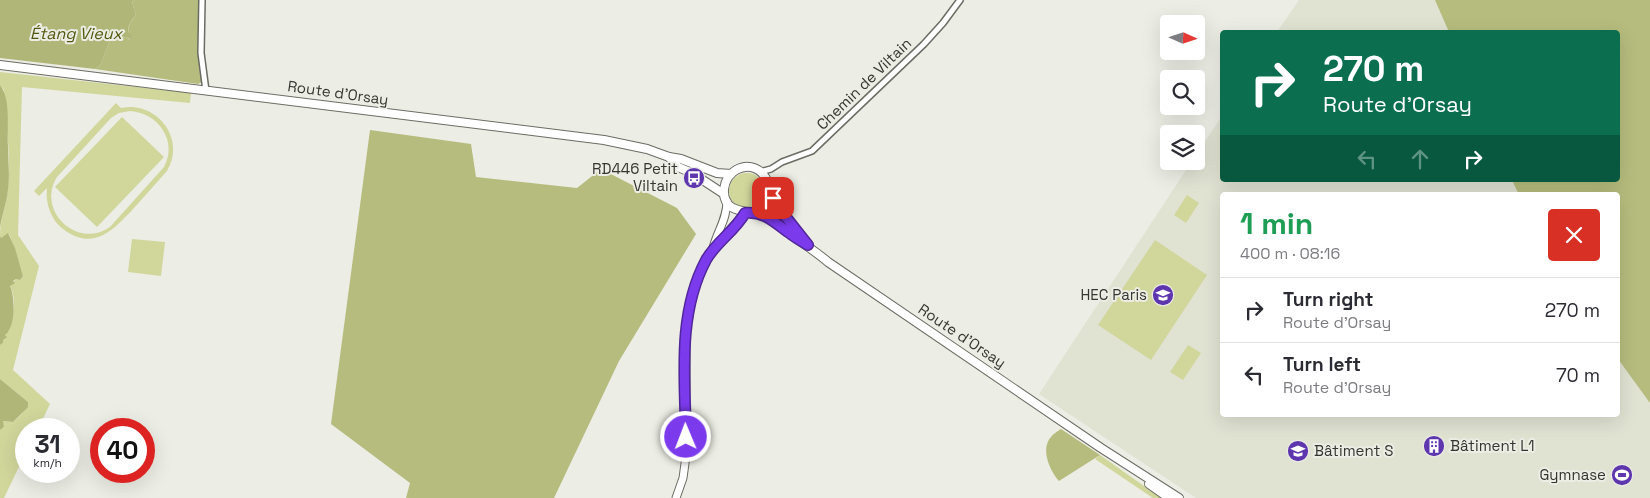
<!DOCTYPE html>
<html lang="en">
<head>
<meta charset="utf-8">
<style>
  body { margin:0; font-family:"Space Grotesk",sans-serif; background:#f7f7f7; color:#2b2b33; height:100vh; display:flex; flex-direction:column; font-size:19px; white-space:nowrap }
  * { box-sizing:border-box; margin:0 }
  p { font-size:16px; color:#7c7c81 }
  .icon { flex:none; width:28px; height:28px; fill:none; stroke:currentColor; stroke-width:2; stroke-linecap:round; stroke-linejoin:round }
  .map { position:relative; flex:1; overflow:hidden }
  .panel { position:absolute; left:1220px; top:192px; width:400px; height:225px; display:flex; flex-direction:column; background:#fff; border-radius:5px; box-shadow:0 5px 20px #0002 }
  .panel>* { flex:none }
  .hud { position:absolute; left:1220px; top:30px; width:400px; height:152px; border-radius:5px; box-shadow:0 5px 20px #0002; background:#0b6e4f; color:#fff; overflow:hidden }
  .needle { width:32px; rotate:93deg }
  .controls { position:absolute; left:1160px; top:15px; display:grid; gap:10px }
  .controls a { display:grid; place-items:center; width:45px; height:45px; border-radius:5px; background:#fff; box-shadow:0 5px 20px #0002; font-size:25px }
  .speed { position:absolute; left:15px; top:418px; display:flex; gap:10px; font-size:25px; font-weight:700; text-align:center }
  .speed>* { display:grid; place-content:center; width:65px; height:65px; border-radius:50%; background:#fff; box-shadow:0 5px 20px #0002; line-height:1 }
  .speed small { font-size:12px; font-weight:400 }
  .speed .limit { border:8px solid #d22; background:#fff; color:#111 }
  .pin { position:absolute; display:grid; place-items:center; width:42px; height:42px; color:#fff; margin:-21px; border-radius:10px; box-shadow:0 2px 8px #0006 }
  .me { position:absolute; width:55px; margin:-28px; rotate:359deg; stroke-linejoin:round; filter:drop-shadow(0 0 4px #0008) }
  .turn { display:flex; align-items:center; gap:18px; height:105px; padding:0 20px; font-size:22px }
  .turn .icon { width:65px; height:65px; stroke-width:2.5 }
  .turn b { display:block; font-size:35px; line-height:42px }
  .lanes { display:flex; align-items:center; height:48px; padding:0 20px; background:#0003; justify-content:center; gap:25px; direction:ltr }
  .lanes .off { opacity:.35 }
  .round { display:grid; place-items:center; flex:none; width:52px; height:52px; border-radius:5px; background:#f7f7f7 }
  .head { display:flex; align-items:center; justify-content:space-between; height:85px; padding:0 20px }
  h1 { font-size:30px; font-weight:700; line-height:38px; color:#1e9e55 }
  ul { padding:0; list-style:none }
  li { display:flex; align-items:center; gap:15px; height:65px; padding:0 20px; border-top:1px solid #e1e1e2 }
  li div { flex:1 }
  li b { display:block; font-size:19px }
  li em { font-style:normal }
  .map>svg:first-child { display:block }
</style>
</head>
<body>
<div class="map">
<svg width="1650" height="498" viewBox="0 0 1650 498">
  <rect width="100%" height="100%" fill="#ecede4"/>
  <path fill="#e0e2d2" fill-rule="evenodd" d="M1299,0H1650V498H1196L1039,394L1192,161H1196V155L1222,116V180H1618V32H1277ZM1222,195H1618V415H1222Z"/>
  <g fill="#d1d79b" fill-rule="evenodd">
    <path d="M0,72L191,93L190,103L22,87L18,235L39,266L13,370L50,404L38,429H26V452L4,498H0V430L4,427L2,421L13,422C21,416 24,411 28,402L0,379V345L3,343V340C11,323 19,304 10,286L16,279L20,280L23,276L15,249L9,234L0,238V236C0,218 7,204 8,187C11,155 6,122 4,90L0,85Z"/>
    <path d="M116,103L121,108C156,100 187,139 167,171C156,183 145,196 134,208C113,230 94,252 63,229C51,220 45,203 47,188L39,196L34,191ZM130,111C159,113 178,142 164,167L110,227C77,250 36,210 57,177L111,118L119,113Z"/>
    <polygon points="122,117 164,157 97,227 55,187"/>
    <circle cx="747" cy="191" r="18"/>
    <polygon points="1187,195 1199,203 1186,223 1174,215"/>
    <polygon points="132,239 165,242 161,276 128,272"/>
    <polygon points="1155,240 1207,275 1151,360 1098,325"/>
    <polygon points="1188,345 1201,353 1183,380 1170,372"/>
    <polygon points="1100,455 1161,498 1153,498 1095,459"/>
  </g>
  <g fill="#b6bc7d">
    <path d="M135,0H199L198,52L202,82L198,84L95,69L101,64L110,40L114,38L127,37L130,40C126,28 129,24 136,15L132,2Z"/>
    <polygon points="1435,0 1650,0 1650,403 1618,359 1618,195 1519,195 1512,180 1618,180 1618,32 1449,32"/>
    <polygon points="370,130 471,144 476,177 577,188 601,169 677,208 696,234 619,361 554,498 406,498 410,483 331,424"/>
    <path d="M1061,429L1100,455L1059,481C1050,471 1040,449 1051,437C1053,434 1058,431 1061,429Z"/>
  </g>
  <g fill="#b0b678">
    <path d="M0,0H135L132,2L136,15C132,20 128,24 128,32L132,36L131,40L127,37L114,38L110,40L101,64L95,69L0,58Z"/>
    <path d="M0,85C11,98 7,129 8,146C8,161 10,175 8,189C7,202 2,214 0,228Z"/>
    <path d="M8,233L15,248L23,276L20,280L16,279L13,281L15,283L10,286C15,297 16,327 5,335L7,337L3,340V343L0,345V236L1,238Z"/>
    <polygon points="0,379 28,402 28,407 13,422 3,421 4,427 0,430"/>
  </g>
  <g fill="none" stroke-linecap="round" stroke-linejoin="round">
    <g stroke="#6b6c64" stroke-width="8">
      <g id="minor">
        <polyline points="202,0 201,53 206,91"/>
        <polyline points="760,172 771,169 782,162 812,151 924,44 943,23 960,0"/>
      </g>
    </g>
    <g stroke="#6b6c64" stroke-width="9">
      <g id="tertiary">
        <path d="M713,248C717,232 727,219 727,201"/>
        <polyline points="676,498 683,478 686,456 686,333 692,298 697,279 713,249 745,213"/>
      </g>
    </g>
    <g stroke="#6b6c64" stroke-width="10">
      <g id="secondary">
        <polyline points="0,65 604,140 647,149 669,157 681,159 717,173 731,174"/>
        <polyline points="669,157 678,167 692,173 724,194"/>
        <polyline points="769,196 773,198 804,240"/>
        <path d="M753,212C785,197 763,155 736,170C729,174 725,181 724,189C722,218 754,208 770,218C775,221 780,226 785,230C799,241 814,250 828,262L1101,448L1179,498"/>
        <polyline points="1149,484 1169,498"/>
      </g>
    </g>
    <use href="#minor" stroke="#fff" stroke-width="5"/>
    <use href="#tertiary" stroke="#fff" stroke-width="7"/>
    <use href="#secondary" stroke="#fff" stroke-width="8"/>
  </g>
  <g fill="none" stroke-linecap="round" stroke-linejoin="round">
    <g stroke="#51269a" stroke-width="12">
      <path id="route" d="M686,437C685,379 677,314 706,260C716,242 735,231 745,213C764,211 774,222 788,232C794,237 801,241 808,245L778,207L773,198"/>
    </g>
    <use href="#route" stroke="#7c3aed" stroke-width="9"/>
  </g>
  <defs>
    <g id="bus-disc" transform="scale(1.125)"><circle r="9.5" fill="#5e37af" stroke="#ecede4"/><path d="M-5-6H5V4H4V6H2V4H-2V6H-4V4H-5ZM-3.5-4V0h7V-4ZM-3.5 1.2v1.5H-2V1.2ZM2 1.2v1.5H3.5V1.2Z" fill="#fff"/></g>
    <g id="university-disc" transform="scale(1.125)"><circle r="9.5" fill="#5e37af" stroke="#ecede4"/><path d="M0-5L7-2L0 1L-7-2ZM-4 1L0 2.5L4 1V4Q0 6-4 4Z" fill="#fff"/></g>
    <g id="building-disc" transform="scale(1.125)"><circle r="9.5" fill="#5e37af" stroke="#ecede4"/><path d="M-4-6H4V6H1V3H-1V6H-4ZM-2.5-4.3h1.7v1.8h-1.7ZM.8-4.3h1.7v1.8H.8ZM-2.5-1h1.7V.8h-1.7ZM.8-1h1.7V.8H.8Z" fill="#fff"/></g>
    <g id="stadium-disc" transform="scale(1.125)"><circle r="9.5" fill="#5e37af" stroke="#ecede4"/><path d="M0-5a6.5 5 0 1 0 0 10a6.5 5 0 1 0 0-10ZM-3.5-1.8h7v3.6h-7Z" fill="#fff"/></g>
  </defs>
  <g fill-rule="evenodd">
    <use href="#bus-disc" x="694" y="178"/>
    <use href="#university-disc" x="1163" y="295"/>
    <use href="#building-disc" x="1434" y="446"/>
    <use href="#university-disc" x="1298" y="451"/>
    <use href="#stadium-disc" x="1622" y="475"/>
  </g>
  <g text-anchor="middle" stroke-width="4" stroke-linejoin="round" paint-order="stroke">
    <g font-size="15" fill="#353531" stroke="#ecede4">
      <text transform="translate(864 84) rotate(-44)" y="5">Chemin de Viltain</text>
      <text transform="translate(338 93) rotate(8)" y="5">Route d'Orsay</text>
      <text transform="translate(962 336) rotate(34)" y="5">Route d'Orsay</text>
    </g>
    <g font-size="15" fill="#353531" stroke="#ecede4" text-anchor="end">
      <text x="678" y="174">RD446 Petit<tspan x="678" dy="17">Viltain</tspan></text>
      <text x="1147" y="300">HEC Paris</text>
      <text x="1450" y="451" text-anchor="start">Bâtiment L1</text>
      <text x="1314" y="456" text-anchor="start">Bâtiment S</text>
      <text x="1606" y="480">Gymnase</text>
    </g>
    <g font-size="16" font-style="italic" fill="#53580e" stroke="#ecede4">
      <text x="76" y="39">Étang Vieux</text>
    </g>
  </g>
</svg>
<div class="controls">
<a><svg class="needle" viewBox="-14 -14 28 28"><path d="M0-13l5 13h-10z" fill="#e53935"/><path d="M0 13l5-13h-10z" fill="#7c7c81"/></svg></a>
<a><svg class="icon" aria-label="search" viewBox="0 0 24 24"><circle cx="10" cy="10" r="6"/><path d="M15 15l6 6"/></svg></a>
<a><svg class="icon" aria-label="layers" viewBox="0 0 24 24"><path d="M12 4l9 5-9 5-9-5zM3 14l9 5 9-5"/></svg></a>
</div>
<div class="speed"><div>31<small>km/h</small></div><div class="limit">40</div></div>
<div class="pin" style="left:773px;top:198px;background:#d93025"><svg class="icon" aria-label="arrive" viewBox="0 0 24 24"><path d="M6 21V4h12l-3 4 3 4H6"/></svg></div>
<svg class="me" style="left:686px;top:437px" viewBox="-20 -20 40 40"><circle r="17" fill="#7c3aed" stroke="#fff" stroke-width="3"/><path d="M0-11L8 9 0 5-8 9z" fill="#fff"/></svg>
<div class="hud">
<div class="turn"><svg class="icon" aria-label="right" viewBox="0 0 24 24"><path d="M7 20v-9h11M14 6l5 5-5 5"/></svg><div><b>270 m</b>Route d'Orsay</div></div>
<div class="lanes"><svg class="icon off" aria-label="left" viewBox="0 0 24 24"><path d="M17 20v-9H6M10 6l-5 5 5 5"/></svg><svg class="icon off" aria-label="ahead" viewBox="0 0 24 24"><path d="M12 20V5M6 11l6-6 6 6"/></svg><svg class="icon" aria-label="right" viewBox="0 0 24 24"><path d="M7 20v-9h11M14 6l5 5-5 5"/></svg></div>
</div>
<section class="panel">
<div class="head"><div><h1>1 min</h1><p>400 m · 08:16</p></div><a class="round" style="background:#d93025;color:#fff"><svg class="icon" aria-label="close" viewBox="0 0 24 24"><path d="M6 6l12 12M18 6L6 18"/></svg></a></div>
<ul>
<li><svg class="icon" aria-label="right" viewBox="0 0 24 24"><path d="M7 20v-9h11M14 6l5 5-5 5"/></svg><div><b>Turn right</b><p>Route d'Orsay</p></div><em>270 m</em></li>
<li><svg class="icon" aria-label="left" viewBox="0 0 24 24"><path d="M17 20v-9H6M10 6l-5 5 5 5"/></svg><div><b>Turn left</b><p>Route d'Orsay</p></div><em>70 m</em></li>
</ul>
</section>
</div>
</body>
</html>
